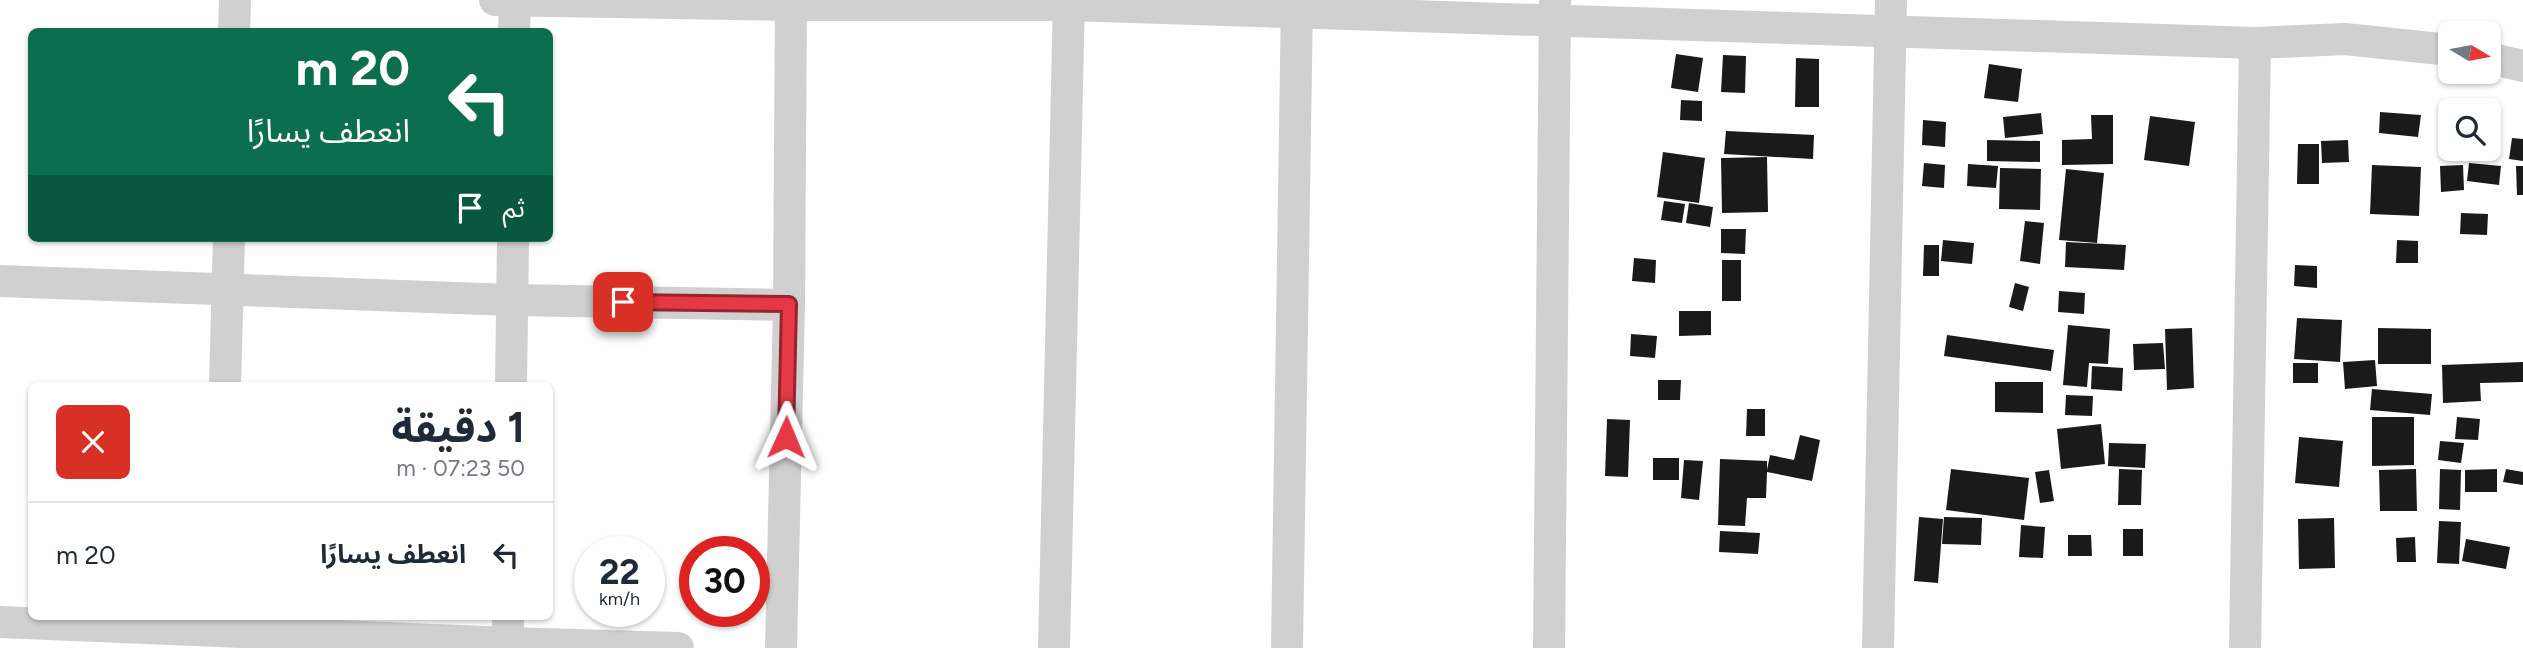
<!DOCTYPE html>
<html lang="ar">
<head>
<meta charset="utf-8">
<style>
  body { margin:0; font-family:Figtree,"Noto Sans Arabic",sans-serif; background:#f6f6f7; color:#1f2937; direction:rtl; height:100vh; display:flex; flex-direction:column; font-size:26px; white-space:nowrap }
  * { box-sizing:border-box; margin:0 }
  p { font-size:23px; color:#747a83 }
  .icon { flex:none; width:38px; height:38px; fill:none; stroke:currentColor; stroke-width:2; stroke-linecap:round; stroke-linejoin:round }
  .map { position:relative; flex:1; overflow:hidden; direction:ltr }
  .panel { position:absolute; left:28px; top:382px; width:525px; height:238px; display:flex; flex-direction:column; background:#fff; border-radius:10px; box-shadow:0 2px 5px #0004; direction:rtl }
  .panel>* { flex:none }
  .banner { position:absolute; left:28px; top:28px; width:525px; height:214px; border-radius:10px; box-shadow:0 2px 5px #0004; direction:rtl; background:#0b6e4f; color:#fff; overflow:hidden }
  .needle { width:46px; rotate:100deg }
  .controls { position:absolute; left:2438px; top:21px; display:grid; gap:14px }
  .controls a { display:grid; place-items:center; width:63px; height:63px; border-radius:10px; background:#fff; box-shadow:0 2px 5px #0004; font-size:35px }
  .speed { position:absolute; left:574px; top:536px; display:flex; gap:14px; font-size:35px; font-weight:700; text-align:center }
  .speed>* { display:grid; place-content:center; width:91px; height:91px; border-radius:50%; background:#fff; box-shadow:0 2px 5px #0004; line-height:1 }
  .speed small { font-size:18px; font-weight:400 }
  .speed .limit { border:10px solid #d22; background:#fff; color:#111 }
  .pin { position:absolute; display:grid; place-items:center; width:60px; height:60px; color:#fff; margin:-30px; border-radius:14px; box-shadow:0 4px 10px #0006 }
  .me { position:absolute; width:77px; margin:-38px; rotate:1deg; stroke-linejoin:round; filter:drop-shadow(0 0 5px #0008) }
  .turn { display:flex; align-items:center; gap:24px; height:147px; padding:0 28px; font-size:32px }
  .turn .icon { width:91px; height:91px; stroke-width:2.5 }
  .turn b { display:block; font-size:49px; line-height:60px }
  .then { display:flex; align-items:center; height:66px; padding:0 28px; background:#0003; gap:14px; font-size:26px }
  .round { display:grid; place-items:center; flex:none; width:74px; height:74px; border-radius:10px; background:#f6f6f7 }
  .overview { display:flex; align-items:center; justify-content:space-between; height:119px; padding:0 28px }
  h1 { font-size:42px; font-weight:700; line-height:52px }
  ul { padding:0; list-style:none }
  li { display:flex; align-items:center; gap:21px; height:105px; padding:0 28px; border-top:2px solid #e0e1e3 }
  li div { flex:1 }
  li b { display:block; font-size:26px }
  li em { font-style:normal }
  .map>svg:first-child { display:block }
</style>
</head>
<body>
<div class="map">
<svg width="2523" height="648" viewBox="0 0 2523 648">
  <rect width="100%" height="100%" fill="#fff"/>
  <g fill="#1a1a1a">
    <polygon points="1676,54 1703,58 1698,92 1671,88"/>
    <polygon points="1723,55 1746,56 1745,93 1721,92"/>
    <polygon points="1796,58 1819,59 1819,107 1795,107"/>
    <polygon points="1989,64 2022,69 2018,102 1984,98"/>
    <polygon points="1681,100 1702,101 1702,121 1680,120"/>
    <polygon points="2380,112 2421,115 2418,137 2379,133"/>
    <polygon points="2041,113 2043,134 2005,138 2003,117"/>
    <polygon points="2091,115 2113,115 2113,164 2062,165 2062,140 2092,139"/>
    <polygon points="2150,116 2195,122 2189,166 2144,160"/>
    <polygon points="1923,120 1946,122 1945,147 1922,145"/>
    <polygon points="1726,131 1814,135 1813,159 1724,154"/>
    <polygon points="2512,138 2523,139 2523,161 2509,159"/>
    <polygon points="1987,140 2040,141 2040,162 1987,161"/>
    <polygon points="2348,140 2349,162 2322,163 2321,141"/>
    <polygon points="2298,144 2319,144 2319,184 2297,184"/>
    <polygon points="1663,152 1705,158 1699,203 1657,197"/>
    <polygon points="1767,157 1768,212 1722,213 1721,158"/>
    <polygon points="1924,163 1945,165 1944,188 1922,186"/>
    <polygon points="2469,163 2501,166 2499,185 2467,181"/>
    <polygon points="1968,164 1998,166 1996,188 1967,186"/>
    <polygon points="2372,165 2421,167 2419,216 2370,214"/>
    <polygon points="2463,165 2464,190 2441,192 2440,166"/>
    <polygon points="2516,166 2523,166 2523,195 2517,195"/>
    <polygon points="2000,168 2041,169 2040,210 1999,209"/>
    <polygon points="2066,169 2104,173 2097,243 2059,240"/>
    <polygon points="1664,201 1685,204 1682,223 1661,220"/>
    <polygon points="1689,203 1713,207 1710,227 1686,223"/>
    <polygon points="2461,213 2488,214 2487,235 2460,234"/>
    <polygon points="2025,221 2044,223 2040,264 2020,261"/>
    <polygon points="1721,229 1746,229 1745,254 1721,253"/>
    <polygon points="1943,240 1974,243 1972,264 1941,261"/>
    <polygon points="2397,240 2418,241 2418,263 2396,263"/>
    <polygon points="2066,242 2126,245 2124,270 2065,267"/>
    <polygon points="1924,245 1939,245 1939,276 1923,276"/>
    <polygon points="1634,258 1656,260 1655,283 1632,281"/>
    <rect x="1722" y="260" width="19" height="41"/>
    <polygon points="2295,265 2317,266 2317,288 2294,286"/>
    <polygon points="2015,283 2029,287 2023,311 2009,307"/>
    <polygon points="2059,291 2085,293 2084,314 2058,312"/>
    <polygon points="1679,311 1711,311 1711,335 1679,336"/>
    <polygon points="2297,318 2342,320 2340,362 2294,359"/>
    <polygon points="2068,325 2110,329 2108,364 2089,363 2087,387 2063,385"/>
    <polygon points="2192,328 2194,388 2167,390 2165,329"/>
    <polygon points="2378,328 2431,329 2431,364 2378,364"/>
    <polygon points="1631,334 1657,336 1655,358 1630,356"/>
    <polygon points="1947,335 2054,350 2051,371 1944,356"/>
    <polygon points="2163,343 2165,369 2134,370 2133,344"/>
    <polygon points="2375,360 2377,386 2345,389 2343,362"/>
    <polygon points="2523,362 2523,382 2480,383 2481,401 2443,403 2442,365"/>
    <rect x="2293" y="363" width="25" height="20"/>
    <polygon points="2092,366 2123,368 2122,391 2091,389"/>
    <polygon points="1658,380 1681,380 1680,400 1658,400"/>
    <polygon points="1995,382 2043,382 2043,413 1995,412"/>
    <polygon points="2372,389 2432,394 2430,415 2370,410"/>
    <polygon points="2066,395 2093,396 2092,416 2065,415"/>
    <polygon points="1747,409 1765,409 1765,436 1746,436"/>
    <polygon points="2372,417 2414,417 2414,465 2372,466"/>
    <polygon points="2457,417 2480,419 2478,440 2455,439"/>
    <polygon points="1607,419 1630,420 1628,477 1605,476"/>
    <polygon points="2101,424 2105,464 2061,469 2057,429"/>
    <polygon points="1800,435 1820,440 1812,481 1767,472 1766,498 1747,498 1745,526 1718,525 1720,459 1767,461 1767,470 1770,455 1794,460"/>
    <polygon points="2299,437 2343,441 2339,487 2295,483"/>
    <polygon points="2440,441 2464,443 2461,463 2438,460"/>
    <polygon points="2109,443 2146,444 2145,468 2108,466"/>
    <rect x="1653" y="458" width="26" height="22"/>
    <polygon points="1684,460 1703,461 1699,500 1681,498"/>
    <polygon points="1951,469 2029,478 2024,520 1946,510"/>
    <polygon points="2119,469 2142,470 2141,505 2118,505"/>
    <polygon points="2416,469 2417,511 2380,511 2379,470"/>
    <polygon points="2440,469 2461,470 2460,510 2439,509"/>
    <polygon points="2497,469 2497,492 2465,492 2465,470"/>
    <polygon points="2506,469 2523,472 2523,485 2503,482"/>
    <polygon points="2049,470 2054,501 2040,503 2035,472"/>
    <polygon points="1919,517 1943,519 1938,583 1914,581"/>
    <polygon points="1944,517 1982,518 1981,545 1942,544"/>
    <polygon points="2334,518 2335,568 2299,569 2298,519"/>
    <polygon points="2439,521 2461,522 2459,564 2437,563"/>
    <polygon points="2021,525 2045,527 2043,558 2019,557"/>
    <rect x="2123" y="529" width="20" height="27"/>
    <polygon points="1720,531 1760,533 1758,554 1719,552"/>
    <polygon points="2068,535 2091,535 2092,556 2068,556"/>
    <polygon points="2415,537 2416,562 2397,562 2396,538"/>
    <polygon points="2466,539 2510,547 2506,569 2462,561"/>
  </g>
  <g fill="none" stroke-linecap="round" stroke-linejoin="round">
    <g stroke="#d0d0d0" stroke-width="32">
      <polyline points="495,0 791,5 1069,5 2255,43 2345,39 2450,50"/>
      <polyline points="234,32 235,0"/>
      <polyline points="514,32 515,0"/>
      <polyline points="2488,58 2523,66"/>
      <polyline points="0,281 513,300 789,305"/>
      <polyline points="225,385 229,238"/>
      <polyline points="511,385 513,238"/>
      <polyline points="0,622 508,643 678,648"/>
      <polyline points="508,648 508,616"/>
      <polyline points="781,648 789,305 791,0"/>
      <polyline points="1054,648 1069,0"/>
      <polyline points="1287,648 1297,0"/>
      <polyline points="1549,648 1555,2"/>
      <polyline points="1878,648 1891,0"/>
      <polyline points="2245,648 2255,43"/>
    </g>
  </g>
  <g fill="none" stroke-linecap="round" stroke-linejoin="round">
    <g stroke="#96252e" stroke-width="18">
      <polyline id="route" points="623,302 789,304 786,437"/>
    </g>
    <use href="#route" stroke="#e63946" stroke-width="12"/>
  </g>
</svg>
<div class="controls">
<a><svg class="needle" viewBox="-14 -14 28 28"><path d="M0-13l5 13h-10z" fill="#e53935"/><path d="M0 13l5-13h-10z" fill="#747a83"/></svg></a>
<a><svg class="icon" aria-label="search" viewBox="0 0 24 24"><circle cx="10" cy="10" r="6"/><path d="M15 15l6 6"/></svg></a>
</div>
<div class="speed"><div>22<small>km/h</small></div><div class="limit">30</div></div>
<div class="pin" style="left:623px;top:302px;background:#d93025"><svg class="icon" aria-label="arrive" viewBox="0 0 24 24"><path d="M6 21V4h12l-3 4 3 4H6"/></svg></div>
<svg class="me" style="left:786px;top:437px" viewBox="-20 -20 40 40"><path d="M0-17L14 15 0 8-14 15z" fill="#e63946" stroke="#fff" stroke-width="4"/></svg>
<div class="banner">
<div class="turn"><svg class="icon" aria-label="left" viewBox="0 0 24 24"><path d="M17 20v-9H6M10 6l-5 5 5 5"/></svg><div><b>20 m</b>انعطف يسارًا</div></div>
<div class="then">ثم<svg class="icon" aria-label="arrive" viewBox="0 0 24 24"><path d="M6 21V4h12l-3 4 3 4H6"/></svg></div>
</div>
<section class="panel">
<div class="overview"><div><h1>1 دقيقة</h1><p>50 m · 07:23</p></div><a class="round" style="background:#d93025;color:#fff"><svg class="icon" aria-label="close" viewBox="0 0 24 24"><path d="M6 6l12 12M18 6L6 18"/></svg></a></div>
<ul>
<li><svg class="icon" aria-label="left" viewBox="0 0 24 24"><path d="M17 20v-9H6M10 6l-5 5 5 5"/></svg><div><b>انعطف يسارًا</b></div><em>20 m</em></li>
</ul>
</section>
</div>
</body>
</html>
